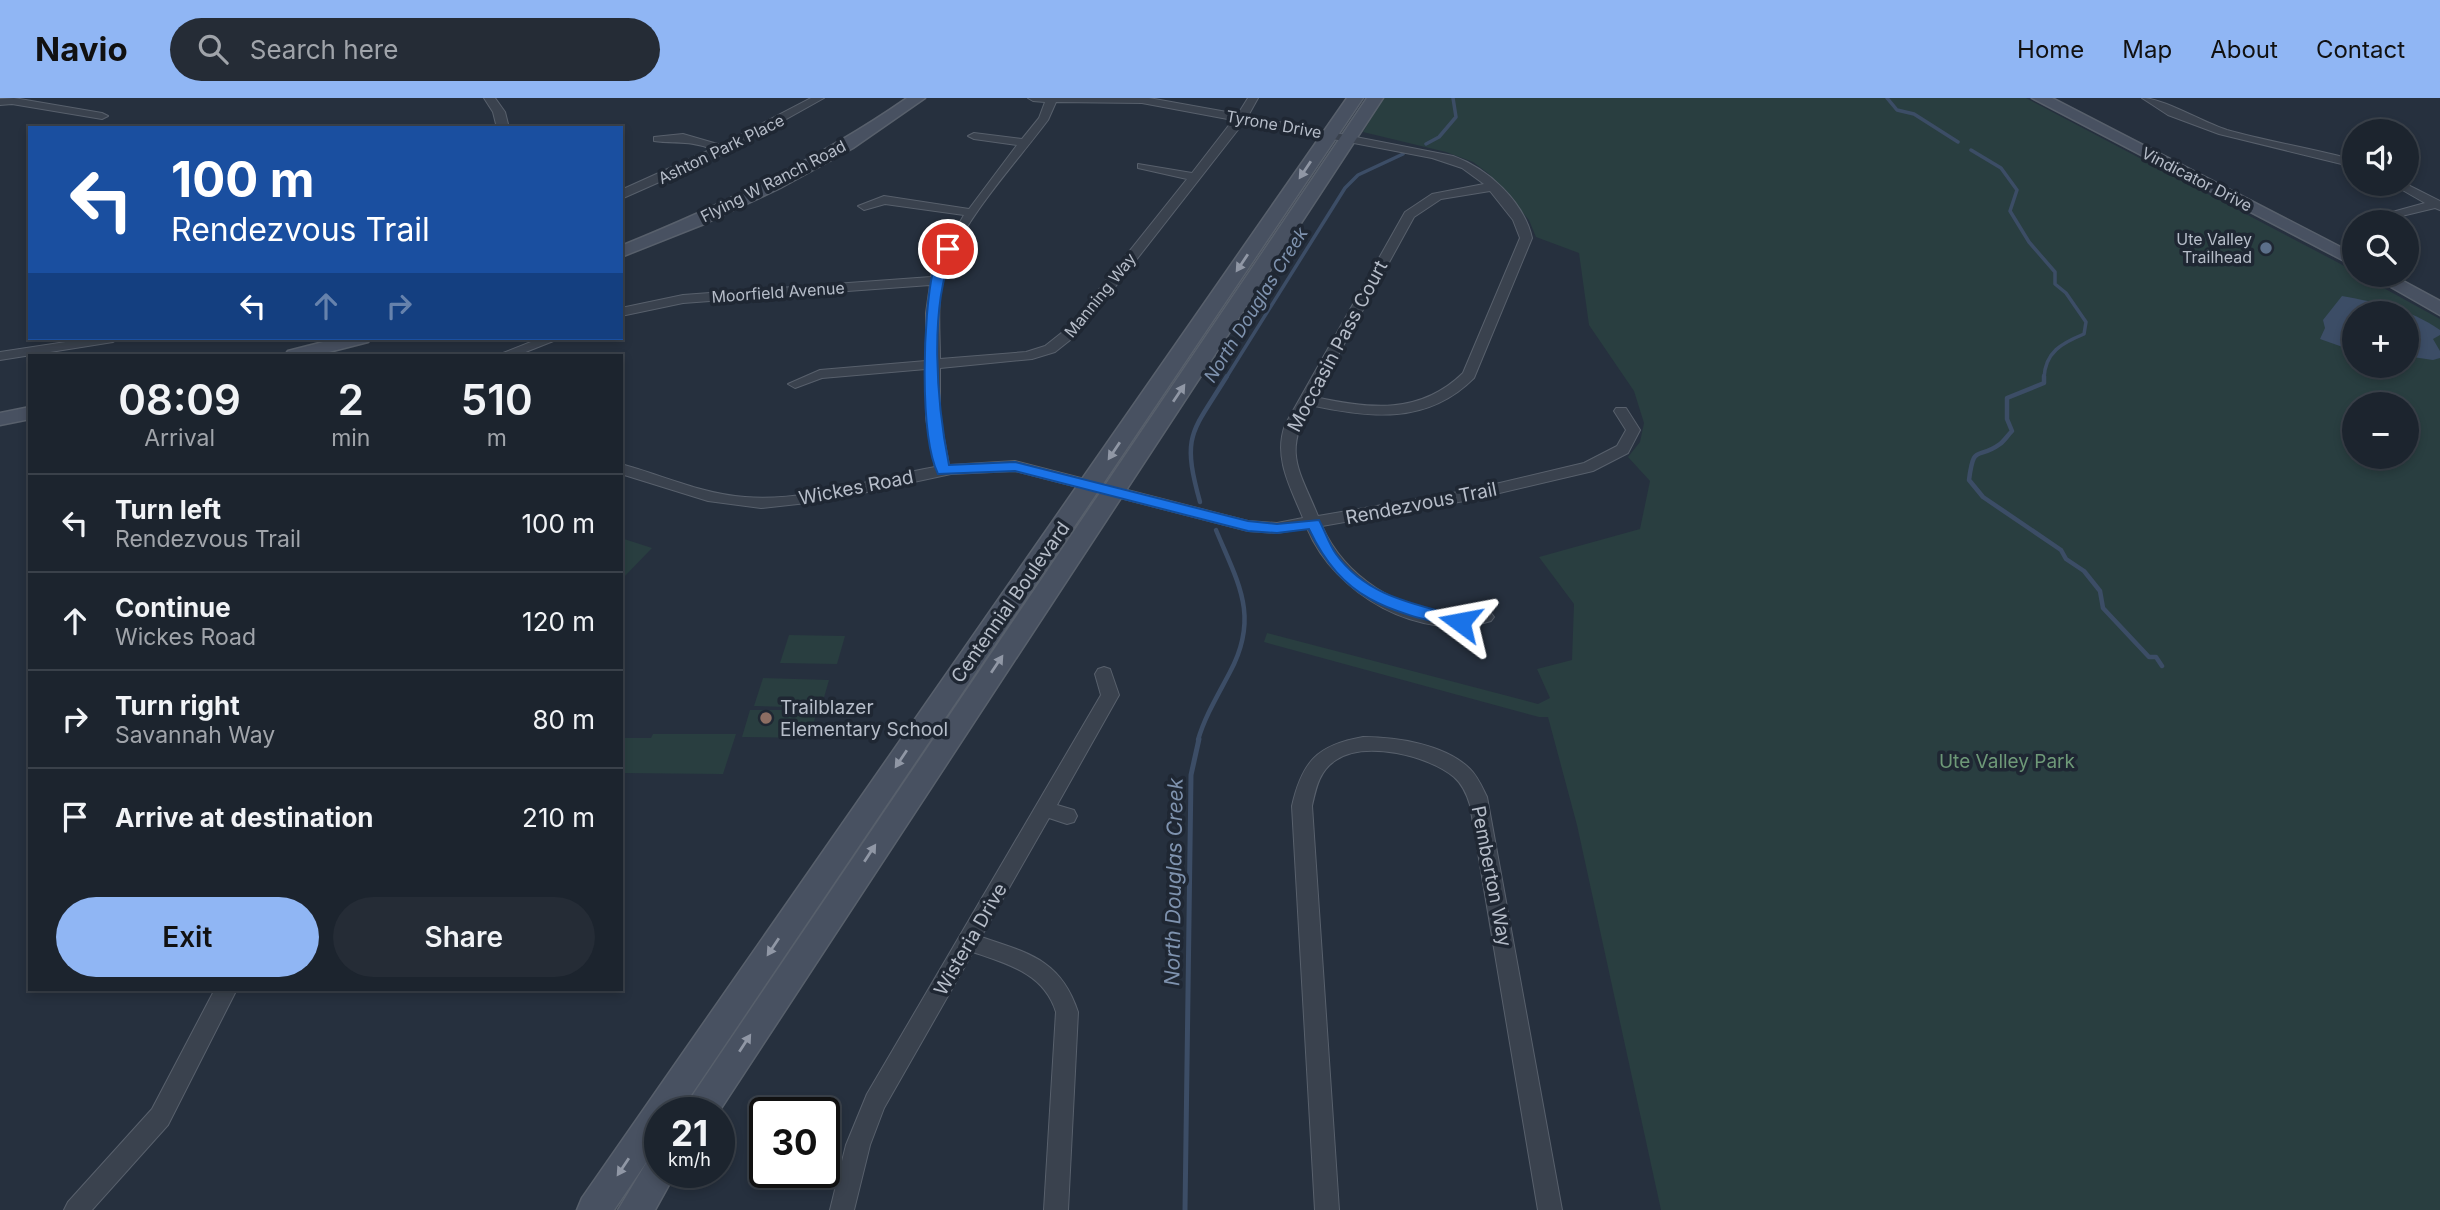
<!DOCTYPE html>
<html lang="en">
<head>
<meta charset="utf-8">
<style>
  body { margin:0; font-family:Inter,sans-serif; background:#252c36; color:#f1f3f6; height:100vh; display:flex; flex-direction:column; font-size:26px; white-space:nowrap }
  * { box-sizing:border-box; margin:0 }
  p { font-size:23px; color:#a0a4aa }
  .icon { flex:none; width:38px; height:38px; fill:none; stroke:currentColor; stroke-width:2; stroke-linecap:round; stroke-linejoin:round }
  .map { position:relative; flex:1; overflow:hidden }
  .panel { position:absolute; left:28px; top:256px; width:595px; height:637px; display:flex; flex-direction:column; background:#1c242e; border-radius:0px; box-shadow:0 4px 10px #0003,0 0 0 2px #3a414a }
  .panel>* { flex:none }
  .guide { position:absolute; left:28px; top:28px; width:595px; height:214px; border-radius:0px; box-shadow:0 4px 10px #0003,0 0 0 2px #3a414a; background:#1a4fa0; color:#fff; overflow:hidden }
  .fabs { position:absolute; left:2342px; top:21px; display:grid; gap:14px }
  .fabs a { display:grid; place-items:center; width:77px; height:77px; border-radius:50%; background:#1c242e; box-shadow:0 4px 10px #0003,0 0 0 2px #3a414a; font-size:35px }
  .speed { position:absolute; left:644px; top:999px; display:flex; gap:14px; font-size:35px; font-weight:700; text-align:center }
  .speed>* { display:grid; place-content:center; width:91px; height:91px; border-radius:50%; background:#1c242e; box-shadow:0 4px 10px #0003,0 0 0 2px #3a414a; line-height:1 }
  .speed small { font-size:18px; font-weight:400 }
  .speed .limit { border:4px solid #111; border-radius:10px; background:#fff; color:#111 }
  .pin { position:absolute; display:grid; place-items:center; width:60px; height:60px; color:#fff; margin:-30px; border:4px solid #fff; border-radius:50%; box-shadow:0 2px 7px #0007 }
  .me { position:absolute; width:77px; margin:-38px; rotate:283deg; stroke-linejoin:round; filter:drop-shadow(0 0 5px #0008) }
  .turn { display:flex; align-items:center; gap:24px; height:147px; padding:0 28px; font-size:32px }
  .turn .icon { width:91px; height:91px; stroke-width:2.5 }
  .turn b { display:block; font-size:49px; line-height:60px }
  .lanes { display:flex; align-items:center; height:66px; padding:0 28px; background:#0003; justify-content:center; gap:35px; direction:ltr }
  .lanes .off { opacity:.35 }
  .eta { display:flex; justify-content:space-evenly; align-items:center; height:119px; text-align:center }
  .eta b { font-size:42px; font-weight:600; line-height:49px }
  .primary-button { display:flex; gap:14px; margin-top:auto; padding:14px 28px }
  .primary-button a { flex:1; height:80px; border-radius:42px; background:#90b6f4; color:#111; font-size:28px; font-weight:600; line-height:80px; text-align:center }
  .primary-button a+a { background:#252c36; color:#f1f3f6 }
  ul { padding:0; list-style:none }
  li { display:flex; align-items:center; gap:21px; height:98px; padding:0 28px; border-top:2px solid #3a414a }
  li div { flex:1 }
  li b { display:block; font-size:26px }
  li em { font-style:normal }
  header { display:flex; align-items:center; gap:42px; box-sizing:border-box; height:98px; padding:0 35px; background:#90b6f4; color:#111 }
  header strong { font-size:33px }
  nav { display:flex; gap:38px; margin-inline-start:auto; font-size:24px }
  .search { width:490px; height:63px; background:#252c36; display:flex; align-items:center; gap:18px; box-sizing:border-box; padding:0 24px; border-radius:38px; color:#a0a4aa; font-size:26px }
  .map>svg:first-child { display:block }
</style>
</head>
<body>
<header>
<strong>Navio</strong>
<div class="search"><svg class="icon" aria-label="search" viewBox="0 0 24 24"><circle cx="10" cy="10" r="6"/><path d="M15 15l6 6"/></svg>Search here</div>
<nav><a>Home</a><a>Map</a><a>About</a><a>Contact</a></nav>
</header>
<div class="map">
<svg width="2440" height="1112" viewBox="0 0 2440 1112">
  <rect width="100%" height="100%" fill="#26303e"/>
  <g fill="#293e40" fill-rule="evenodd">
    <path d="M1383,0H2026L2354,173V177H2360L2440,221V1112H1661L1577,727L1548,619H1539L1264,544L1267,535L1538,606L1550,600L1537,571L1572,562L1574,506L1539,459L1640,431L1650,383L1628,359L1640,344L1644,325L1634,293L1589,227L1579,155L1536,139L1529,122L1489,76L1473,64L1446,54L1363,34ZM2354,215H2406V268H2354ZM2354,306H2406V359H2354Z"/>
    <polygon points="621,440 652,450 621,482"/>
    <polygon points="789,537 845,538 837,566 780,565"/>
    <polygon points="763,580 829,582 821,610 754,608"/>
    <polygon points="750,612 817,612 810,640 742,639"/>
    <polygon points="653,636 736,636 723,676 621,675 621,640 651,640"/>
  </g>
  <path fill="#3c4d66" d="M2342,198C2379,205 2410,211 2440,232V237L2433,241L2440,253V260L2433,262L2406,258V215H2354V253L2320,241L2325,230L2323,222Z"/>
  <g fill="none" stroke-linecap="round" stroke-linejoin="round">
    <g stroke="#3c4d66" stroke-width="3.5">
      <polyline points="1887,0 1897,12 1914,16 1958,44"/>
      <polyline points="1426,46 1439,39 1456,19 1453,0"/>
      <path d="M1971,52L2001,70L2017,92L2010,113L2029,144L2055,174V186L2066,195L2086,224L2084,236C2062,245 2045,254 2044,280"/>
      <polyline points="1226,280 1345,90 1358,77 1403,56"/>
    </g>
    <g stroke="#3c4d66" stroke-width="4.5">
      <path d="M2044,278V285L2007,300V321L2012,333C2008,337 2004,343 2000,346C1977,363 1974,344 1969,382L1983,399L2061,452L2066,461L2084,473L2100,493L2103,510L2149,559H2156L2162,568"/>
      <path d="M1200,404C1181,336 1192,335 1227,278"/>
      <path d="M1198,642C1205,618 1218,597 1230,574C1260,518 1238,485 1216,432"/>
    </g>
    <polyline stroke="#3c4d66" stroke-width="5" points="1185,1112 1191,677 1199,641"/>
    <g stroke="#58606c" stroke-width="2">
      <g id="street">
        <polygon points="14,0 102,15 108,18 102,21 12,6 0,7 0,1"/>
        <polygon points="484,0 495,0 505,14 509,30 497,30 493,14"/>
        <path d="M811,0H824L727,54L621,101V92L712,51C689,42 676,46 654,43V39L683,36L721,47Z"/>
        <path d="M1028,0H1149L1238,16L1248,0H1258L1248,18L1453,58C1487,70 1524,103 1532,140L1474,280C1427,327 1370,320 1310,307C1283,356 1299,371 1318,418L1470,392L1584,365L1617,348L1626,332L1614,313L1616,310H1626L1640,332L1628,355L1593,373L1470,402L1322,428C1345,480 1398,511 1454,517C1467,519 1479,511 1491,515L1494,519L1491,523C1420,545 1335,497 1307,430L1277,435L1248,433L1015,373L951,376L825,403L761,410L708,403L621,376V366C662,377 702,396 745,399C809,404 873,380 935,369L926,320V271L822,280L795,290L788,286L820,272L926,263V215L930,187L683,205L621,218V210L683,197L931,179L933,171L964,117L885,106L864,112L858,108L884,98L969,111L1017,47L974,41L968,38L974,35L1022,41L1039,20L1045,4L1033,3ZM1056,4L1142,5L1233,22L1192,75L1138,66V70L1187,81L1069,229L1045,248L1026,254L940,261C940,233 936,196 946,169C967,117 1015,66 1048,22ZM1244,24L1432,60L1462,70L1484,86L1432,96L1405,114L1285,327C1273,360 1291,390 1303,420L1277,425L1248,423L1015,363L949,367L940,320V270L1032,261L1055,254L1079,235ZM1490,93L1513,122L1520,140L1463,275C1420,317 1369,311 1315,299L1414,119L1441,101Z"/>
        <path d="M2142,0C2163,0 2202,24 2227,32C2269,44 2312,50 2354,62V69L2219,36L2168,17Z"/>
        <polygon points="2392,86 2406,86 2440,103 2440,112 2435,110 2385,122 2385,116 2425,105"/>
        <polygon points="92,240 120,240 113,244 0,262 0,254"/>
        <polygon points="541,240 561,240 518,257 498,257"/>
        <path d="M1104,569L1110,571L1119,597L1057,707L1074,712L1077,718L1074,724L1067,726L1049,720L981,839C1029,855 1061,862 1078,914L1068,1112H1044L1056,914C1044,875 1007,866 973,854L884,1010L870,1047L854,1112H830L846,1047L867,996L1101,597L1095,576L1098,571Z"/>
        <path d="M1363,639C1396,639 1445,646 1470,671C1478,679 1482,689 1487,699L1562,1112H1538L1470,707C1467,697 1463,687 1454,679C1429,658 1365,642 1336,662C1319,673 1316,690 1312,708L1339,1112H1315L1292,708C1302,664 1317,647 1363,639Z"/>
        <polygon points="215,891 237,891 168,1027 92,1112 64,1112 68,1104 152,1011"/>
      </g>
    </g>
    <g stroke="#58606c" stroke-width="3">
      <g id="secondary">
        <path d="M907,0H925L853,50L780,90L704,126L621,159V148C721,107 818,62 907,0Z"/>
        <polygon points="1347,0 1363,0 679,1015 660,1015 660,1044 614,1112 577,1112 582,1100"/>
        <polygon points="1367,0 1383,0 718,1015 683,1015 688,1004"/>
        <polygon points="2032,0 2052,0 2354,156 2354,168"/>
        <polygon points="2370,177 2392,177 2440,203 2440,217"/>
        <polygon points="339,240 371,240 368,244 317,257 285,257 288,253"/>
        <polygon points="30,309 30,321 0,327 0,315"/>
        <polygon points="660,1058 660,1074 676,1074 655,1112 618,1112 648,1062"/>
      </g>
    </g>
    <use href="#street" fill="#3a424e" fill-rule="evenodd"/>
    <use href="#secondary" fill="#485161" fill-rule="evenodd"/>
  </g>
  <defs><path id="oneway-solid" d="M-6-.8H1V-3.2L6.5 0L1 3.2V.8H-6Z" transform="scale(1.75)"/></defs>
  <g fill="#9097a5">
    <use href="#oneway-solid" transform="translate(1305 72) rotate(124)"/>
    <use href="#oneway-solid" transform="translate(1242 165) rotate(124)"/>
    <use href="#oneway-solid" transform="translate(1179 295) rotate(-56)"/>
    <use href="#oneway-solid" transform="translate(1114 353) rotate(124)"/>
    <use href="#oneway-solid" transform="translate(997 566) rotate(-56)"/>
    <use href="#oneway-solid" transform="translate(901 661) rotate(124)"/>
    <use href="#oneway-solid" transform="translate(870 755) rotate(-57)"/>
    <use href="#oneway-solid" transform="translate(773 849) rotate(124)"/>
    <use href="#oneway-solid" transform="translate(745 945) rotate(-57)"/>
    <use href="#oneway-solid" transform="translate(623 1069) rotate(124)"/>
  </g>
  <path fill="#1a73e8" stroke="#114b97" stroke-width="2" d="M944,149L954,151C928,208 937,307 949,367L1015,364L1248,423L1277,426L1319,422C1325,433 1329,446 1336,456C1368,500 1417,506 1465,520L1468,524L1465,528L1460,530C1388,513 1343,503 1309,431L1277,435L1248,433L1015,373L938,376C919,337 923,216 933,173C935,165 940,156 944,149Z"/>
  <circle fill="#5c6f8a" stroke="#1f2733" stroke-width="2.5" cx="2266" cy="150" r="7"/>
  <circle fill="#8d6e63" stroke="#1f2733" stroke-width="2.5" cx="766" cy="620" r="7"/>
  <g text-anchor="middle" stroke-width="7" stroke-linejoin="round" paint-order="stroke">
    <g font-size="16" fill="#b6bdc9" stroke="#1f2733">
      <text transform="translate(1274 26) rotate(10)" y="6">Tyrone Drive</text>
      <text transform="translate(721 51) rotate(-26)" y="6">Ashton Park Place</text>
      <text transform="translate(2197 81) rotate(27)" y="6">Vindicator Drive</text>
      <text transform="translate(773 83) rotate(-27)" y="6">Flying W Ranch Road</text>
      <text transform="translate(778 194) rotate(-4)" y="6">Moorfield Avenue</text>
      <text transform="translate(1100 197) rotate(-51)" y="6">Manning Way</text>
    </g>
    <g font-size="16" fill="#b6bdc9" stroke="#1f2733" text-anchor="end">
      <text x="2252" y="147">Ute Valley<tspan x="2252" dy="18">Trailhead</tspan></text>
    </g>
    <g font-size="18" font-style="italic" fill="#7f93af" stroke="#1f2733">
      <text transform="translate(1256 207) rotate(-58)" y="6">North Douglas Creek</text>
    </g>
    <g font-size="19" fill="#b6bdc9" stroke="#1f2733">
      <text transform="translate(1337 248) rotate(-62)" y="7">Moccasin Pass Court</text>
      <text transform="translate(856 389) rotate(-11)" y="7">Wickes Road</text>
      <text transform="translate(1421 405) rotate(-11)" y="7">Rendezvous Trail</text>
      <text transform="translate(1010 504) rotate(-55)" y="7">Centennial Boulevard</text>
      <text transform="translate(1492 778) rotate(79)" y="7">Pemberton Way</text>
      <text transform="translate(970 841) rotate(-60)" y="7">Wisteria Drive</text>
    </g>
    <g font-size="19" fill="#b6bdc9" stroke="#1f2733" text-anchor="start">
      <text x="780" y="616">Trailblazer<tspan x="780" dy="22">Elementary School</tspan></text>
    </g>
    <g font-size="19" fill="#6e9978" stroke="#1f2733">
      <text x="2007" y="670">Ute Valley Park</text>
    </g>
    <g font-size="21" font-style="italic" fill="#7f93af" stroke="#1f2733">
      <text transform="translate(1174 784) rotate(-89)" y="7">North Douglas Creek</text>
    </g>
  </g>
</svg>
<div class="fabs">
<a><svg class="icon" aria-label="sound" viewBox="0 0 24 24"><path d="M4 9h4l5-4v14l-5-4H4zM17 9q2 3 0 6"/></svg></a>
<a><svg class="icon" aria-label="search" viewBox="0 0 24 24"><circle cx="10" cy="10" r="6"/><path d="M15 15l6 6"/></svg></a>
<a>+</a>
<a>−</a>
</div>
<div class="speed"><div>21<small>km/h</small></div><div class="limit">30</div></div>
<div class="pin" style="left:948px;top:151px;background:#d93025"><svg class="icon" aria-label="arrive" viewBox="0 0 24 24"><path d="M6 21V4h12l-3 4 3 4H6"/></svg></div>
<svg class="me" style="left:1460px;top:524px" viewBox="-20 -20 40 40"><path d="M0-17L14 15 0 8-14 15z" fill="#1a73e8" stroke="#fff" stroke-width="4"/></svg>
<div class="guide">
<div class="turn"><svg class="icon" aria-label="left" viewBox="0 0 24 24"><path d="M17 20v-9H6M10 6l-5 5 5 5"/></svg><div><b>100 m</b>Rendezvous Trail</div></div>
<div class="lanes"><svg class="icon" aria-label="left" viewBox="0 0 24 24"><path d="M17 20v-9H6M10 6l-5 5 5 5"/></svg><svg class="icon off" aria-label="ahead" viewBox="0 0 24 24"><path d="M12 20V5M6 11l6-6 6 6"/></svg><svg class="icon off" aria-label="right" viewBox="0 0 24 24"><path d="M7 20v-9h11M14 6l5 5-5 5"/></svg></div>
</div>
<section class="panel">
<div class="eta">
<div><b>08:09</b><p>Arrival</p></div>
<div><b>2</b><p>min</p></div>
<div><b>510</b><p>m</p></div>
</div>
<ul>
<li><svg class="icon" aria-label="left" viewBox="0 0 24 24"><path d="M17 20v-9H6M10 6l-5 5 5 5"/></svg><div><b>Turn left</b><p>Rendezvous Trail</p></div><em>100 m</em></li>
<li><svg class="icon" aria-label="ahead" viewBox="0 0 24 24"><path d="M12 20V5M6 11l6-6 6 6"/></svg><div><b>Continue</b><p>Wickes Road</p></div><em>120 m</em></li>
<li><svg class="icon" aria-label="right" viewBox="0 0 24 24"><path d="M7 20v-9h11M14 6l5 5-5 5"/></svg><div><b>Turn right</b><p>Savannah Way</p></div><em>80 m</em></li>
<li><svg class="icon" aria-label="arrive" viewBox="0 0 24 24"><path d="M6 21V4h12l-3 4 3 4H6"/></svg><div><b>Arrive at destination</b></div><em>210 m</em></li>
</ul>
<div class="primary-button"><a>Exit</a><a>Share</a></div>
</section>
</div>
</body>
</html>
